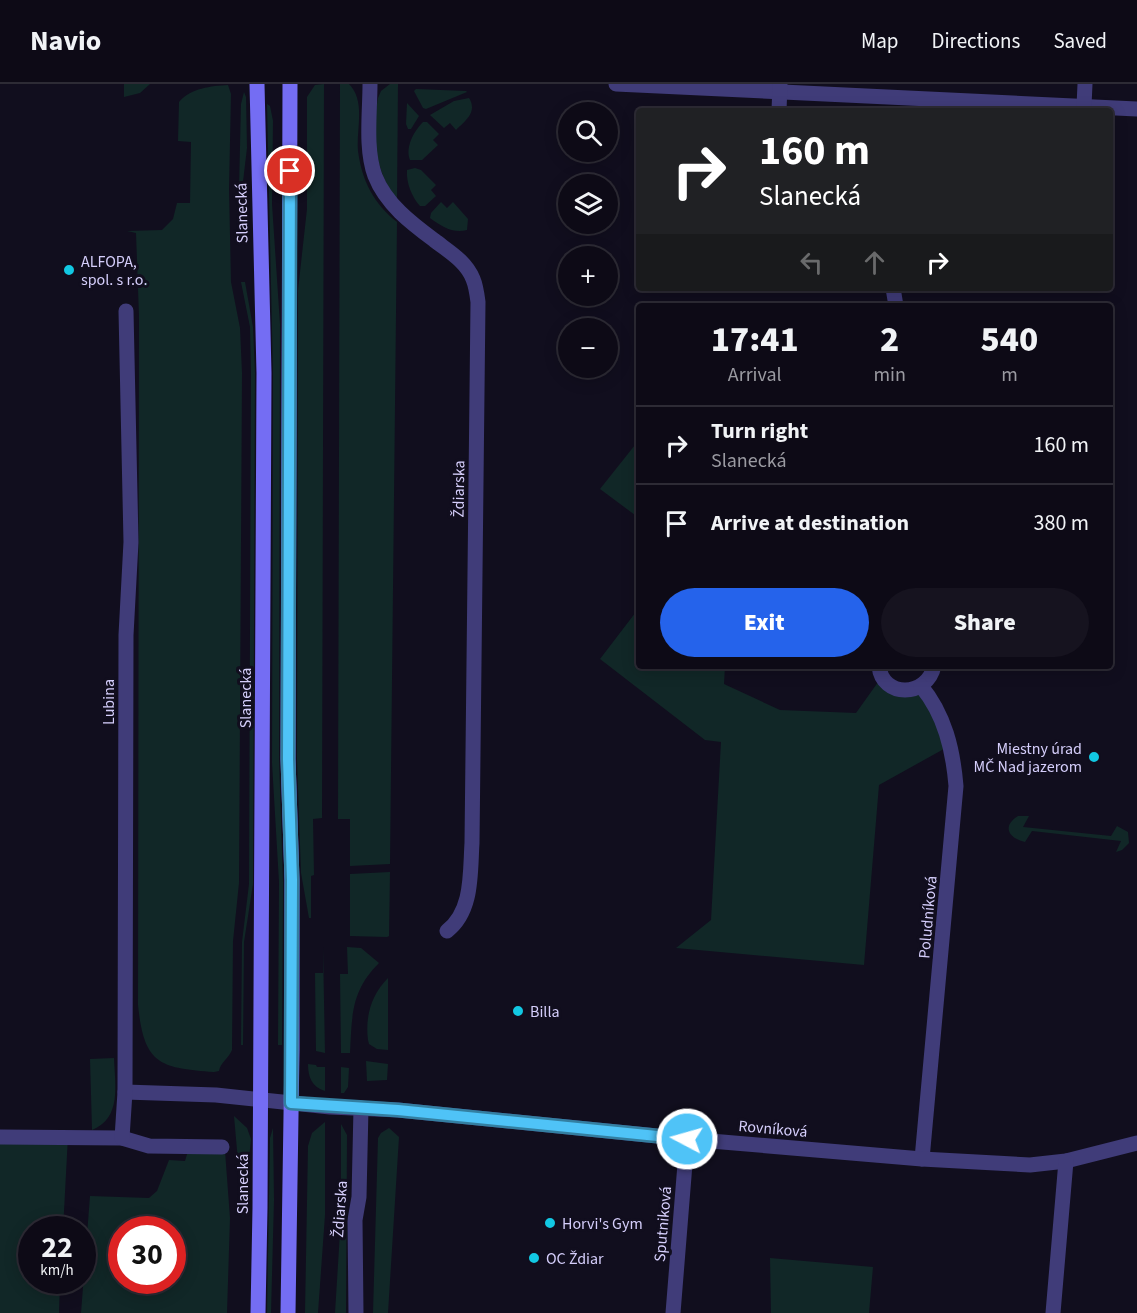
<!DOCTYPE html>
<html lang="en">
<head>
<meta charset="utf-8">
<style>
  body { margin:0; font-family:"Source Sans 3",sans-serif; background:#16131f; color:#f1f3f6; height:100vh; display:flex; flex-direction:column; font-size:22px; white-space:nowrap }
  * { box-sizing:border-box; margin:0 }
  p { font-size:20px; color:#9a9aa1 }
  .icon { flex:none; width:33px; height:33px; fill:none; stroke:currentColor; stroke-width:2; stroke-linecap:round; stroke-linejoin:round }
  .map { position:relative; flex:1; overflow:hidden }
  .drawer { position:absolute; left:636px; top:219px; width:477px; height:366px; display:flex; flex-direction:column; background:#0d0a16; border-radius:6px; box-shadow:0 3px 15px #0003,0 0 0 2px #2d2b35 }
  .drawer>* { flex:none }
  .top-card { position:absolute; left:636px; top:24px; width:477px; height:183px; border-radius:6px; box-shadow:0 3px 15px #0003,0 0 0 2px #2d2b35; background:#202124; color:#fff; overflow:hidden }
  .buttons { position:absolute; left:558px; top:18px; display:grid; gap:12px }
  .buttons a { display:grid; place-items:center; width:60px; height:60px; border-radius:50%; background:#0d0a16; box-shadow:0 3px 15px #0003,0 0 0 2px #2d2b35; font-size:30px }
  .speed { position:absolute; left:18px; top:1132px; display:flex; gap:12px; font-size:30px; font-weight:700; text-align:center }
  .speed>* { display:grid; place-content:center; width:78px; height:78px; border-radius:50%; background:#0d0a16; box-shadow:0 3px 15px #0003,0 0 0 2px #2d2b35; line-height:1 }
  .speed small { font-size:15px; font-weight:400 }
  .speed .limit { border:9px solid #d22; background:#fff; color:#111 }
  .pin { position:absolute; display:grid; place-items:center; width:51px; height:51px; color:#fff; margin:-26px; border:3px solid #fff; border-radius:50%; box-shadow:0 2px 6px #0007 }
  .me { position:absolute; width:66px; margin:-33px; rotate:276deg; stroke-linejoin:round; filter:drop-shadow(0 0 4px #0008) }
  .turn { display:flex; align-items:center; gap:21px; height:126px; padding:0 24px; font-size:27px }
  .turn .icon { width:78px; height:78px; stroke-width:2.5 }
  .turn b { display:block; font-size:42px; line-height:51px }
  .lanes { display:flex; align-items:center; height:57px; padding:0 24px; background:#0003; justify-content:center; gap:30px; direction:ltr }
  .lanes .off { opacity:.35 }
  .eta { display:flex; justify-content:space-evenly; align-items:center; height:102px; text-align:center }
  .eta b { font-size:36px; font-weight:800; line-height:42px }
  .primary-button { display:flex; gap:12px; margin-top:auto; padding:12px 24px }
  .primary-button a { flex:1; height:69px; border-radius:36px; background:#2563eb; color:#fff; font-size:24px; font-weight:800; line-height:69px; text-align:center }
  .primary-button a+a { background:#16131f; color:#f1f3f6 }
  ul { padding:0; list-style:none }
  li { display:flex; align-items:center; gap:18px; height:78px; padding:0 24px; border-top:2px solid #2d2b35 }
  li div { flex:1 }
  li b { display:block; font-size:22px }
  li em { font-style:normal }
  header { display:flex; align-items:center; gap:36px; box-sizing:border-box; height:84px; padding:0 30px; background:#0d0a16; border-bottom:2px solid #2d2b35 }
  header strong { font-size:28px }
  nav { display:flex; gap:33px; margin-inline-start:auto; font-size:21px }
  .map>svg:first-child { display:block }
</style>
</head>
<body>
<header>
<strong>Navio</strong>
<nav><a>Map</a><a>Directions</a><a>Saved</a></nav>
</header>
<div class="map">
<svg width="1137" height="1229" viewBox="0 0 1137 1229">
  <rect width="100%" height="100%" fill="#110e1e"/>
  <g fill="#112727" fill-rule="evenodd">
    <polygon points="124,0 150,0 140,9 124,13"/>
    <polygon points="324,0 322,734 313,735 314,791 311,792 311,834 309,834 301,789 297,676 298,206 307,125 307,13 315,1"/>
    <path d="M340,0H349C366,17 356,46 358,67C362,97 374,120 397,138L390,780L350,782V735H338Z"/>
    <path d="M390,0H398L397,115C374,89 372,47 378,14L381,7Z"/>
    <path d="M228,1L231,10L229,105L231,198L240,244L242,289L239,799L233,857L232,966C229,974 220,979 219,987L214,988C159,984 144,980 138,921L139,232L136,149L127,147L162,146L173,135L177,119H190L191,58L178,57L179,18C191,4 211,2 228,1Z"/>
    <polygon points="416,5 466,7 467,8 426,25 423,24 414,7"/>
    <polygon points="244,8 246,13 247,64 242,106 239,105 241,20"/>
    <path d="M469,14C478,28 465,37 456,46L450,39L444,44L430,31L454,17Z"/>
    <polygon points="407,19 419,32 411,45 408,45 406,40"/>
    <polygon points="267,20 270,22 273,37 272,120 280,240 279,674 283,798 282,961 278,961 279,798 272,679 273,290"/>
    <path d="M423,38H427L439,50L433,56L438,61L422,76H410C405,63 414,47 423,38Z"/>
    <path d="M415,84L421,86L436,101L431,106L436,112L425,122H420C412,113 406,99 407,86Z"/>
    <path d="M441,118L447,124L453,118L468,135L467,146C453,150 441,142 430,134L431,129Z"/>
    <polygon points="241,198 245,198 253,243 255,289 253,800 244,858 243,961 241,961 242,858 249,800 251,289 250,243"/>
    <polygon points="639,356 639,434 600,405"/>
    <polygon points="639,524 639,582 725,582 724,600 780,626 856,629 881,594 921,603 951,661 879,701 864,881 676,864 711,836 721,658 705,656 600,575"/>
    <path d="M1018,732H1029L1023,743L1111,752L1117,742L1128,748L1129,759L1122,766L1116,768L1121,757L1032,747L1025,758C1008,754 1002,742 1018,732Z"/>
    <polygon points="390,788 389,852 387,853 350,852 350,790"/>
    <polygon points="323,863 325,969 316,967 315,889 323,889"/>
    <path d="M347,863L361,864L379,879C351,907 352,931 350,969H341L340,890H348Z"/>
    <path d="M388,894V966L377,965L369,960L368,956C365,933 371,911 388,894Z"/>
    <path d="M114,974C115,1001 122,1034 92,1046L90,975Z"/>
    <polygon points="366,977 388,980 387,996 367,997"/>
    <path d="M308,980L316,981L317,983H325V1007C312,1003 308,993 308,980Z"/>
    <polygon points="341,983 349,984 348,1003 344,1009 341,1009"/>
    <polygon points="234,1032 247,1044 251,1055 243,1134"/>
    <polygon points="325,1038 325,1131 318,1229 305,1229 308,1062 312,1049"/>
    <polygon points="341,1040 347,1051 346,1229 335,1229 341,1132"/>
    <polygon points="273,1044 274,1116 271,1229 267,1229 270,1054"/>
    <polygon points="389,1044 399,1053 388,1229 373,1229 378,1054 381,1049"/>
    <polygon points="68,1052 63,1146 32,1146 32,1197 60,1197 59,1229 0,1229 0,1053"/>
    <path d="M188,1067H225L230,1134L227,1229H81L90,1112L149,1114L157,1107L169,1076L185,1077ZM122,1146H172V1197H122Z"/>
    <polygon points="770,1174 873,1183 869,1229 771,1229"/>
  </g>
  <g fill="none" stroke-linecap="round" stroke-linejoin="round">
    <g stroke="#403c79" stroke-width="15">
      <path d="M370,0C370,29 365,65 375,92C386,120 411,139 434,156C448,167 466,177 473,195C476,202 477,210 478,218L472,759C470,789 473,827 447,847"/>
      <polyline points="616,0 1137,25"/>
      <polyline points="1084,22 1085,0"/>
      <polyline points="779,27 780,0"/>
      <polyline points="893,204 896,222"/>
      <path d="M879,582C882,614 927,614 934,582"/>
      <path d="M921,602C945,631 953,666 956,702L922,1075"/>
      <polyline points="125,1008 216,1011 330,1023 398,1026 687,1055 922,1075 995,1079 1030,1081 1066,1077 1137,1059"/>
      <polyline points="0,1053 122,1054 149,1062 222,1063"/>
      <polyline points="122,1054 125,1008 126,551 131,458 126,227"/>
      <polyline points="356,1229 355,1136 359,1113 361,1024"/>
      <polyline points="673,1229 687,1055"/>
      <polyline points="1053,1229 1066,1077"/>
    </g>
    <g stroke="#746df3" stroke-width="15">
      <polyline points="257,0 264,289 260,1124 258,1229"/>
      <polyline points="288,1229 292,966 292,796 288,675 290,0"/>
    </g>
  </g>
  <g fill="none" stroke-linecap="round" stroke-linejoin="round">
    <g stroke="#337fa1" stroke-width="15">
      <polyline id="route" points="290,87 288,675 292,796 291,1019 398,1026 687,1055"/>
    </g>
    <use href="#route" stroke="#4fc3f7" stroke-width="10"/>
  </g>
  <g fill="#12c8e3" stroke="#110e1e" stroke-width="2">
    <circle cx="69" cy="186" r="6"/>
    <circle cx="1094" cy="673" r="6"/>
    <circle cx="518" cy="927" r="6"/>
    <circle cx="550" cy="1139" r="6"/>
    <circle cx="534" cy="1174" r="6"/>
  </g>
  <g text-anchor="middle" stroke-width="6" stroke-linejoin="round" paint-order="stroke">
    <g font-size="16" fill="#d5cefb" stroke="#110e1e">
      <text transform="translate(241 129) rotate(-91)" y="6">Slanecká</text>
      <text transform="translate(458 405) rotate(-89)" y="6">Ždiarska</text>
      <text transform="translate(245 614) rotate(-90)" y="6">Slanecká</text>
      <text transform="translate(108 618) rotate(-90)" y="6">Lubina</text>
      <text transform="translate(927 833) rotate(-85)" y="6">Poludníková</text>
      <text transform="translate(773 1044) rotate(5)" y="6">Rovníková</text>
      <text transform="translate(242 1100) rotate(-90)" y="6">Slanecká</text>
      <text transform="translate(339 1125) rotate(-86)" y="6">Ždiarska</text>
      <text transform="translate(662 1140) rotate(-85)" y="6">Sputniková</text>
    </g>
    <g font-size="16" fill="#d5cefb" stroke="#110e1e" text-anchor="start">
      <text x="81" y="183">ALFOPA,<tspan x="81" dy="18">spol. s r.o.</tspan></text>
      <text x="1082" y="670" text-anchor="end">Miestny úrad<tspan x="1082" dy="18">MČ Nad jazerom</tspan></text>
      <text x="530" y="933">Billa</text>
      <text x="562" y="1145">Horvi's Gym</text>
      <text x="546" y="1180">OC Ždiar</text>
    </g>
  </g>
</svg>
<div class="buttons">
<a><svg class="icon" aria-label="search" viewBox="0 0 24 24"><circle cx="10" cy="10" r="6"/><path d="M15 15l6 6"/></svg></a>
<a><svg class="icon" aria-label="layers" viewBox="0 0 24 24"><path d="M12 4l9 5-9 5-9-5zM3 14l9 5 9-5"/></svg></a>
<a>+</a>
<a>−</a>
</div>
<div class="speed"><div>22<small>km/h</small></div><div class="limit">30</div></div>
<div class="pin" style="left:290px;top:87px;background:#d93025"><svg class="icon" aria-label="arrive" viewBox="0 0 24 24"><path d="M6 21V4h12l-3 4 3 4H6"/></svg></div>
<svg class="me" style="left:687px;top:1055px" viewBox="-20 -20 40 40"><circle r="17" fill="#4fc3f7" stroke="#fff" stroke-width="3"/><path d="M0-11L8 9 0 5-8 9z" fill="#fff"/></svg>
<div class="top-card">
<div class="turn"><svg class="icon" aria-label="right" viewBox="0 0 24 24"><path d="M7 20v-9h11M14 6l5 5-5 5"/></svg><div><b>160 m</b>Slanecká</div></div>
<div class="lanes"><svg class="icon off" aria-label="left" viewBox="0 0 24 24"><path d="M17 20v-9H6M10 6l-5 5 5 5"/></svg><svg class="icon off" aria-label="ahead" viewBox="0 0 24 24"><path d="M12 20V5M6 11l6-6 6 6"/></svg><svg class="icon" aria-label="right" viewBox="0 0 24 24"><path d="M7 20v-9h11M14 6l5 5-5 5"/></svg></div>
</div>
<section class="drawer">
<div class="eta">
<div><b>17:41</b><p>Arrival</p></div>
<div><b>2</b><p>min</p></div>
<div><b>540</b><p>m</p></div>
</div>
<ul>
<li><svg class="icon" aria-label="right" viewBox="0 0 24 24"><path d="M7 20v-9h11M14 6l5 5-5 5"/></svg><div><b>Turn right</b><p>Slanecká</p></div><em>160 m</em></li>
<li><svg class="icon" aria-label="arrive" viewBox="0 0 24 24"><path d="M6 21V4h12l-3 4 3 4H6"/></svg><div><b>Arrive at destination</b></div><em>380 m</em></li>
</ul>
<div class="primary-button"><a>Exit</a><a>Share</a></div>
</section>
</div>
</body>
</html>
